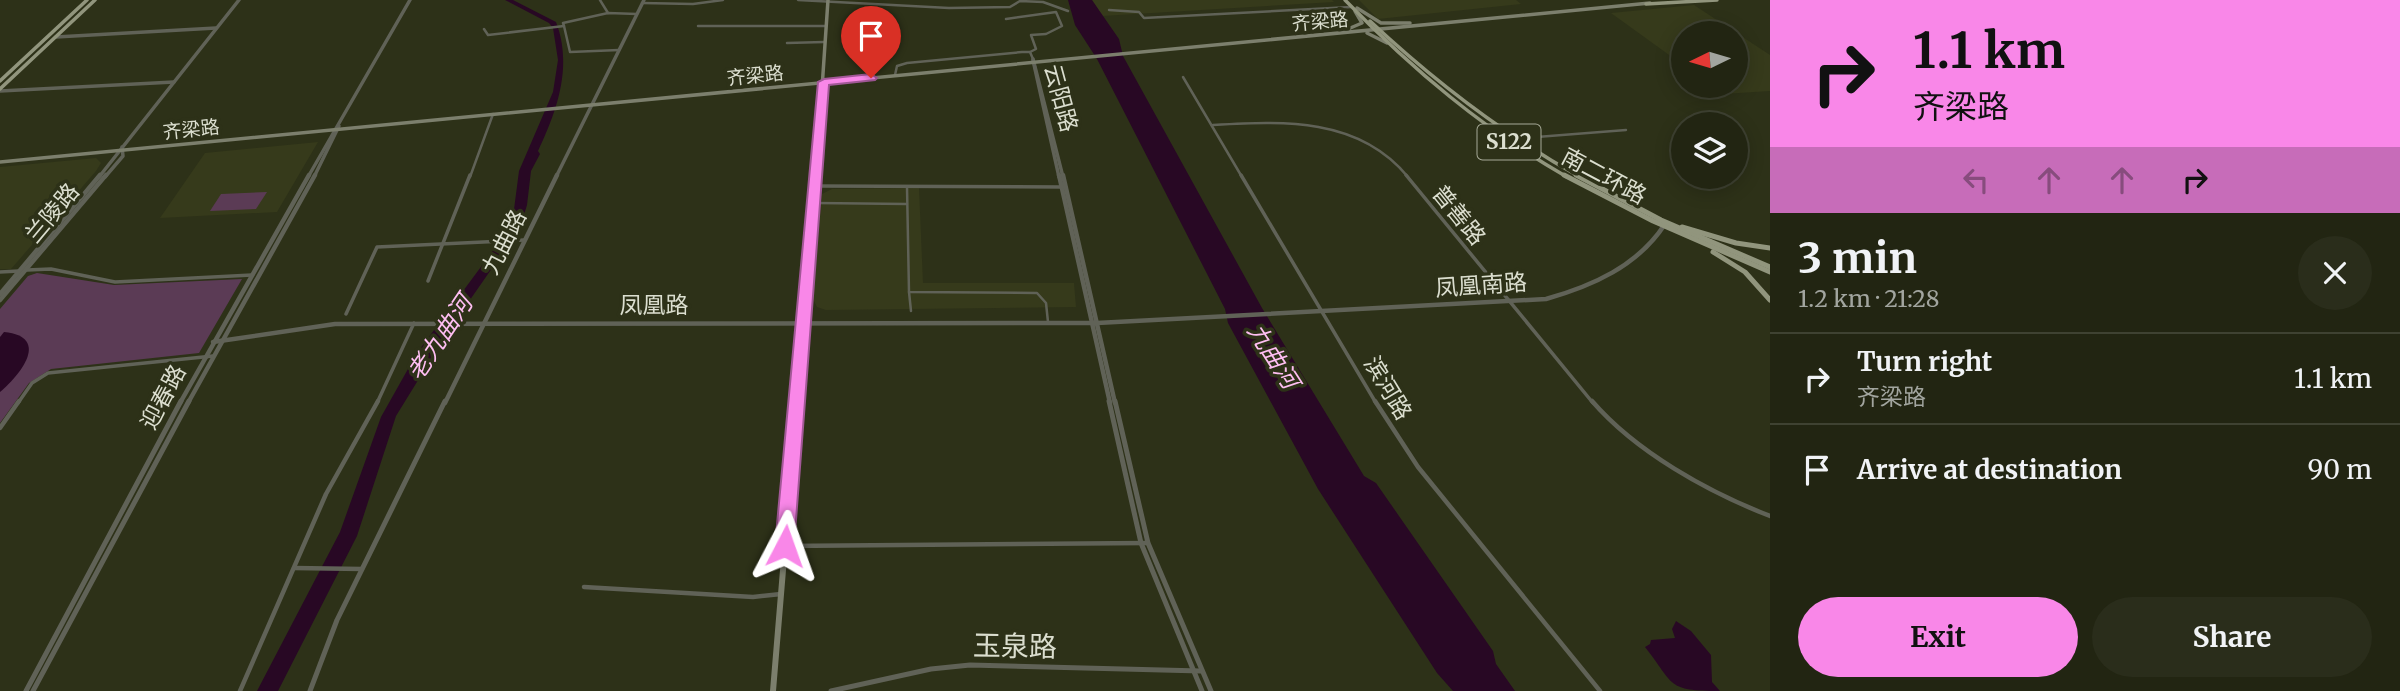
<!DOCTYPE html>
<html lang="en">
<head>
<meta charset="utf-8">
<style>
  body { margin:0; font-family:Merriweather,"Noto Sans SC",serif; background:#2a2d1b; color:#f1f3f6; height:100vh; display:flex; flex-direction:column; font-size:26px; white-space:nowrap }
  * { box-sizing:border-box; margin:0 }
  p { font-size:23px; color:#a2a59f }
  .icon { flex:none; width:38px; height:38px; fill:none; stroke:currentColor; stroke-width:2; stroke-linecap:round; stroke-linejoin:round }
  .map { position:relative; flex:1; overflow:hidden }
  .sheet { display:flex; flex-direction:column; background:#222512; width:630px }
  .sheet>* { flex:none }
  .top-card { background:#f987e8; color:#111; overflow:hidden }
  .needle { width:46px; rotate:265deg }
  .controls { position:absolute; left:1671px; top:21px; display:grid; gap:14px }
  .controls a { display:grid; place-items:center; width:77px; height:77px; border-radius:50%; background:#222512; box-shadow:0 4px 18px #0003,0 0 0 2px #3f4232; font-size:35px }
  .pin { position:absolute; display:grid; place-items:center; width:60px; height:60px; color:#fff; margin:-72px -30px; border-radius:50% 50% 50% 0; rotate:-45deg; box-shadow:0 0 7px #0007 }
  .pin .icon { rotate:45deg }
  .me { position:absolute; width:77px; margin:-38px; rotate:4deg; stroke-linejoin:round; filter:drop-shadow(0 0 5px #0008) }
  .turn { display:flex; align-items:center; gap:24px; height:147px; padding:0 28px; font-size:32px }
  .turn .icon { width:91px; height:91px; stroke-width:2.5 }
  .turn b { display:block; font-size:49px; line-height:60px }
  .lanes { display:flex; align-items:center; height:66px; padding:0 28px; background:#0003; justify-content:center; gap:35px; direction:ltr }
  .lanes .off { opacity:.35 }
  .round { display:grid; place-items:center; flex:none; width:74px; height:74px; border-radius:37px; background:#2a2d1b }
  .overview { display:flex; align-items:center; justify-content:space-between; height:119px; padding:0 28px }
  h1 { font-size:42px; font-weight:700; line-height:52px }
  .cta { display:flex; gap:14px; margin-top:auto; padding:14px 28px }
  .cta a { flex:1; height:80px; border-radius:42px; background:#f987e8; color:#111; font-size:28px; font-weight:700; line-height:80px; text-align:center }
  .cta a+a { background:#2a2d1b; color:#f1f3f6 }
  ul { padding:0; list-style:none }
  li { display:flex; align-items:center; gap:21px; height:91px; padding:0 28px; border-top:2px solid #3f4232 }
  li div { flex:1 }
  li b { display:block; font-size:26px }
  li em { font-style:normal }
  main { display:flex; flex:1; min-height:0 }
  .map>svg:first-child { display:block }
</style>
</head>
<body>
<main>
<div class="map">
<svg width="1770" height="691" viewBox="0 0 1770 691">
  <rect width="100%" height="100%" fill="#2d3118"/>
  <g fill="#363a1b">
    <polygon points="1092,0 1332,0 1334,2 1102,16"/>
    <polygon points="1359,0 1516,0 1521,4 1378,19"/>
    <polygon points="1694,5 1770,55 1770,91 1723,94 1712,86 1736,86 1736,33 1684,33 1683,65 1611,13"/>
    <polygon points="318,142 277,212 160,218 205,153"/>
    <polygon points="96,158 101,163 96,171 11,269 0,269 0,167"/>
    <polygon points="919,188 923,283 1074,283 1076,307 826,310 817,307 813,299 822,194 832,189"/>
  </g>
  <g fill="#5b3b55">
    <polygon points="267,192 256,209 210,211 221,194"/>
    <polygon points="37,273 114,285 242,279 199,353 51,369 29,383 0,423 0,309 28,276"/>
  </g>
  <g fill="#280824">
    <path d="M505,0H513L556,22C573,66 557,111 538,151L540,154L531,171L527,205L520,228L449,330L396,416L357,536L278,691H257L340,532L381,417L417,353L492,252L513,217L519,171L553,92L558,60L553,28L549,23Z"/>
    <polygon points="1068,0 1092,0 1119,39 1123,56 1262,308 1364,476 1376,483 1493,651 1496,664 1515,691 1453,691 1437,673 1318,489 1228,323 1225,309 1097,59 1075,25"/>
    <path d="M4,332C52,337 19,376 0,392V337Z"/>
    <path d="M1676,621L1691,631L1711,655L1712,682L1720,691C1666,691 1675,685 1645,647L1650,644L1651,640L1675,638L1672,629Z"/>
  </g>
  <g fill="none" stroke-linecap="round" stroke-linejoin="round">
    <g stroke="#606257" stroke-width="2.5">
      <polyline points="907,187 909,292 1037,293 1046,303 1048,322"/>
      <polyline points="816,203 907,204"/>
      <polyline points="909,292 911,311"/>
    </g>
    <g stroke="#606257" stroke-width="2.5">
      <polyline points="600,0 608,13"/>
      <polyline points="798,0 949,8 1010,7 1020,1 1043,2 1068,11"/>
      <polyline points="642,3 693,4 723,0"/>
      <polyline points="1109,10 1139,12 1144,18 1351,7"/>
      <polyline points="1006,19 1056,12 1062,26 1046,34 1031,35 1036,49 1030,52"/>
      <polyline points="564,26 570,52 619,50"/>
      <polyline points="698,26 825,26"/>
      <polyline points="484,29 488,35 564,26 563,23 608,13 637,14"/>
      <polyline points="787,43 824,42"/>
      <polyline points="895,75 897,66 907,63 1022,52 1030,52 1033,59"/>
      <polyline points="1183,77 1242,177"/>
      <path d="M1213,125C1283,121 1359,117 1408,177"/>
      <polyline points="1512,139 1626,130"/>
      <polyline points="470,177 493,114"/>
    </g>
    <g stroke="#606257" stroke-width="3.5">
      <polyline points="1241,175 1376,403"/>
      <polyline points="1406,175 1593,403"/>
      <polyline points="816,186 1064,187"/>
      <polyline points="27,270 51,269 115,282 252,275"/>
      <polyline points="0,272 19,271"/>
      <polyline points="428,281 470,175"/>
      <polyline points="346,314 377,247 524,240"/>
      <polyline points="18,403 32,383 48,373 213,356"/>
      <polyline points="377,403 414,323"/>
    </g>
    <g stroke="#606257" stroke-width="4.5">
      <polyline points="1375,401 1418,467 1600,691"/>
      <path d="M1592,401C1636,452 1708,492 1770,516"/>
      <polyline points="0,428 19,401"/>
      <polyline points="785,546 1148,543"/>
      <polyline points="294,568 362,569"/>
      <polyline points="584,587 753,597 781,594"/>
      <polyline points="240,691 326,494 378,401"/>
    </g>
    <g stroke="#606257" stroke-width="3.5">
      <polyline points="56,37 216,28"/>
      <polyline points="1033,59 1063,177"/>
      <polyline points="1033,60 1059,177"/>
      <polyline points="0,91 174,82"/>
      <polyline points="99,177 239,0"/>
      <polyline points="105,177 123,156 122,147"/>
      <polyline points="308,177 410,0"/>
      <polyline points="314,177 339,126"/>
      <polyline points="556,177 644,0"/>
    </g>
    <g stroke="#606257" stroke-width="4.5">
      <polyline points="1059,175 1110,403"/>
      <polyline points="1063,175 1115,403"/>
      <polyline points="0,294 100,175"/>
      <polyline points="0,300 106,175"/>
      <path d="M213,342L335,324L1097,323L1546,299C1592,286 1638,266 1665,224"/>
      <polyline points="180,403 309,175"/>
      <polyline points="188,403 315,175"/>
      <polyline points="445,403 557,175"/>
    </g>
    <g stroke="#606257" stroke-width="5">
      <polyline points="1109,401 1141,543 1202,691"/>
      <polyline points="1115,401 1148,543 1211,691"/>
      <polyline points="26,691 181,401"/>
      <polyline points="33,691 189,401"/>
      <polyline points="310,691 337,620 445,401"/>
      <polyline points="831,691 931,669 970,665 1201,671"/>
    </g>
    <g stroke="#7c7f6d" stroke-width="3.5">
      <polyline points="1357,8 1381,23 1410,23"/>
      <polyline points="1348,29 1362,23 1355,11"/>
      <polyline points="1367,33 1387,43"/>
      <polyline points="0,162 1650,3"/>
      <polyline points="816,177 828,0"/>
    </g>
    <polyline stroke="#7c7f6d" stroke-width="5" points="797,403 816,175"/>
    <polyline stroke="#7c7f6d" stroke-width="6" points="773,691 797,401"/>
    <g stroke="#91957d" stroke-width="3.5">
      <path d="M1345,0C1413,70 1483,129 1567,177"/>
      <polyline points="1646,4 1717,0"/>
      <path d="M1370,21C1434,81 1503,134 1580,177"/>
      <polyline points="0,81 87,0"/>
      <polyline points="0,89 95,0"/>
    </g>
    <g stroke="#91957d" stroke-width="5">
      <polyline points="1564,175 1653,221 1770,272"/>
      <polyline points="1576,175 1661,220 1770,267"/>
      <polyline points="1682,227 1736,243 1770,248"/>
      <polyline points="1713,252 1745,272 1770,300"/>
    </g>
  </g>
  <polygon fill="#f987e8" stroke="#a25897" stroke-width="2" points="871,74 877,78 875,80 829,85 794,546 792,552 778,552 775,546 818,82 824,79"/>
  <g text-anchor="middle" stroke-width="7" stroke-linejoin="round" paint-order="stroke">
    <g font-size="19" fill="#dbdecf" stroke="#2d3118">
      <text transform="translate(1320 21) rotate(-5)" y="7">齐梁路</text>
      <text transform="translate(755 75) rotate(-6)" y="7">齐梁路</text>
      <text transform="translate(191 129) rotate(-6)" y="7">齐梁路</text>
    </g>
    <rect fill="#2d3118" stroke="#a7aa98" stroke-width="2" x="1477.5" y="124.5" width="63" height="35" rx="5"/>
    <g font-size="21" font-weight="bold" fill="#dbdecf">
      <text x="1509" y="149">S122</text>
    </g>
    <g font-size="23" fill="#dbdecf" stroke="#2d3118">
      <text transform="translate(1061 98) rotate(75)" y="8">云阳路</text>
      <text transform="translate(1604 176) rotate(28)" y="8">南二环路</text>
      <text transform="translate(52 213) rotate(-50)" y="8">兰陵路</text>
      <text transform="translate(1459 215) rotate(51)" y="8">普善路</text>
      <text transform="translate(504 242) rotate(-63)" y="8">九曲路</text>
      <text transform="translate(1481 285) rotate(-4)" y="8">凤凰南路</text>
      <text x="654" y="313">凤凰路</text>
      <text transform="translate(1388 388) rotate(59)" y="8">滨河路</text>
      <text transform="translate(163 397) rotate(-62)" y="8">迎春路</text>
    </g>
    <g font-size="24" font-style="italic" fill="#febef2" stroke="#2d3118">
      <text transform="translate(440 338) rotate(-56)" y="8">老九曲河</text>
      <text transform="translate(1273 356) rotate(57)" y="8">九曲河</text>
    </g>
    <g font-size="28" fill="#dbdecf" stroke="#2d3118">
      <text transform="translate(1015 646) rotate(1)" y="10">玉泉路</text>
    </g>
  </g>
</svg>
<div class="controls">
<a><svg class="needle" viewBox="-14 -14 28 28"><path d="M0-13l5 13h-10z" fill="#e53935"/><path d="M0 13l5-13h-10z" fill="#a2a59f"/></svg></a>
<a><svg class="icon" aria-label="layers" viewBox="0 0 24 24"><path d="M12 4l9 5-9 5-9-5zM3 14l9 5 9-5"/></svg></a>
</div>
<div class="pin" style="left:871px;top:78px;background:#d93025"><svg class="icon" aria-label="arrive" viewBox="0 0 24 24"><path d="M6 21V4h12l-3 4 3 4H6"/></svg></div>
<svg class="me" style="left:785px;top:546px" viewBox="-20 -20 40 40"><path d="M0-17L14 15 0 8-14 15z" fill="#f987e8" stroke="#fff" stroke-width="4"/></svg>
</div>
<section class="sheet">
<div class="top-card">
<div class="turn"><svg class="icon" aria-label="right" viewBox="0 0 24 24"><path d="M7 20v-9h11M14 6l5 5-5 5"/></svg><div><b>1.1 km</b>齐梁路</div></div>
<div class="lanes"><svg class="icon off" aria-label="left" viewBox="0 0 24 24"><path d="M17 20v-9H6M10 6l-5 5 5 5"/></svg><svg class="icon off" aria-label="ahead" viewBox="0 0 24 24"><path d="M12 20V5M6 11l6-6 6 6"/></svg><svg class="icon off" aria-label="ahead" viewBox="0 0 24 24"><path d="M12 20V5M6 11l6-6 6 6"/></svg><svg class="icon" aria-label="right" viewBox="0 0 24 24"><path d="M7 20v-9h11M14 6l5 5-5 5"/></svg></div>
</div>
<div class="overview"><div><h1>3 min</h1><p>1.2 km · 21:28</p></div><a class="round"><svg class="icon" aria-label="close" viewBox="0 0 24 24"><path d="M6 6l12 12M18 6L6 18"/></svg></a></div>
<ul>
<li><svg class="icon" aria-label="right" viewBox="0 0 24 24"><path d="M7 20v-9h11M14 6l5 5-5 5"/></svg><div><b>Turn right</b><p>齐梁路</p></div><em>1.1 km</em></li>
<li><svg class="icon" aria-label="arrive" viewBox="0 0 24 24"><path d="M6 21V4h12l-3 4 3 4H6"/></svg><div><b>Arrive at destination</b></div><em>90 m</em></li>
</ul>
<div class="cta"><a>Exit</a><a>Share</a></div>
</section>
</main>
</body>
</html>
